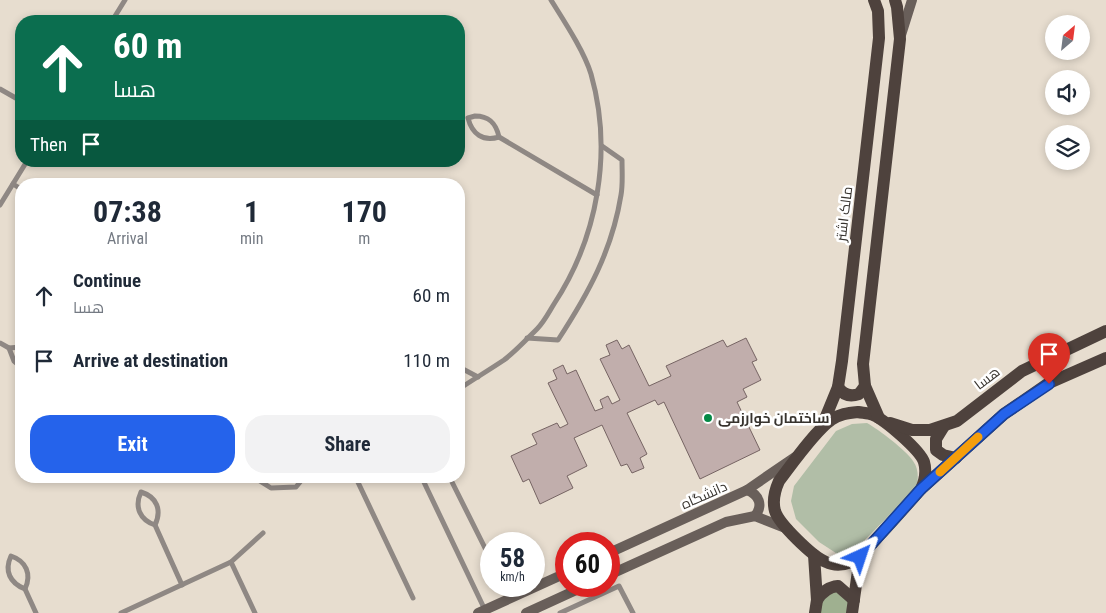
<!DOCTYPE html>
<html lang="en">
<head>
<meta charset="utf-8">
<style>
  body { margin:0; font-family:"Roboto Condensed",Cairo,sans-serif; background:#f2f2f3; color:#1f2937; height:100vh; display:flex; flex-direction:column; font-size:19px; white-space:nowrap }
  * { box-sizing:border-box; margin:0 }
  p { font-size:16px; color:#747a83 }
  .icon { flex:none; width:28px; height:28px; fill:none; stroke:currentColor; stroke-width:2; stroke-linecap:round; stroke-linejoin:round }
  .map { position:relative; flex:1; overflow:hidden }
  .panel { position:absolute; left:15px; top:178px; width:450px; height:305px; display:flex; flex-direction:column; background:#fff; border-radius:20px; box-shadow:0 2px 8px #0003 }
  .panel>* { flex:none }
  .guide { position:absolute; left:15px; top:15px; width:450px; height:152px; border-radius:20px; box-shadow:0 2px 8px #0003; background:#0b6e4f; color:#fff; overflow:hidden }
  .needle { width:32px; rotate:28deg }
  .controls { position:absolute; left:1045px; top:15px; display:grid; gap:10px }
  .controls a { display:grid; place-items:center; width:45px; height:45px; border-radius:50%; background:#fff; box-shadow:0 2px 8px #0003; font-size:25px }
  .speed { position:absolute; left:480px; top:532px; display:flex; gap:10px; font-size:25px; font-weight:700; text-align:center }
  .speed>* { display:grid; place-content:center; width:65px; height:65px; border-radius:50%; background:#fff; box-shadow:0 2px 8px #0003; line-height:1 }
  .speed small { font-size:12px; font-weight:400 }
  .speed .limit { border:8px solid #d22; background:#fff; color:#111 }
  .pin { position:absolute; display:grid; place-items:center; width:42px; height:42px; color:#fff; margin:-51px -21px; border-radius:50% 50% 50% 0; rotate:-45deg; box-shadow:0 0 5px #0007 }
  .pin .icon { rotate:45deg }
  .me { position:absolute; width:55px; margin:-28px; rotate:42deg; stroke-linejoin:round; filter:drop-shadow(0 0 4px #0008) }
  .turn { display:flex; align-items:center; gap:18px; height:105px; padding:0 15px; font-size:22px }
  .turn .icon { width:65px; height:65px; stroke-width:2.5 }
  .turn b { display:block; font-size:35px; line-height:42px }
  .then { display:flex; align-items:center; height:48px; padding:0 15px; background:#0003; gap:10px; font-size:19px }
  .eta { display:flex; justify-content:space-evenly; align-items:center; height:85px; text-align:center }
  .eta b { font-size:30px; font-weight:700; line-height:35px }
  .button { display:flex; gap:10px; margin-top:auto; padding:10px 15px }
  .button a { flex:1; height:58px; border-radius:20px; background:#2563eb; color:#fff; font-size:20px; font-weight:700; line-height:58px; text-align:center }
  .button a+a { background:#f2f2f3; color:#1f2937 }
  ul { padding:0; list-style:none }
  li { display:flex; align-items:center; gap:15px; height:65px; padding:0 15px }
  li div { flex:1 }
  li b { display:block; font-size:19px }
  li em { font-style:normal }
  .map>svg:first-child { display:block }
</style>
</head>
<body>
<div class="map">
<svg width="1106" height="613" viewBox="0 0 1106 613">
  <rect width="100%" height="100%" fill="#e7ddcf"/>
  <path fill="#b1bea7" d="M867,423C878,429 907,451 913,461C919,469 918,478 917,487L853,552L839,555L819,542L796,519L791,501L794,486L836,431L852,424Z"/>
  <polygon fill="#9fb090" points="837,589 849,603 848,613 818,613 819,600"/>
  <polygon fill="#c1aeac" stroke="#766463" points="746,338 757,360 752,362 761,380 743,389 747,397 737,402 760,450 700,479 664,402 658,405 655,400 627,413 647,454 640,458 644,468 632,473 627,464 621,466 602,425 574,438 587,466 567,476 573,488 540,504 529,479 523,482 511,456 537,444 532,434 557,423 560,428 568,424 548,383 557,379 553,370 563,365 567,374 576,370 595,411 603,408 600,400 608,396 612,404 620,400 600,359 610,355 606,345 617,340 622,349 629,345 649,386 671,376 666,366 723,340 727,347"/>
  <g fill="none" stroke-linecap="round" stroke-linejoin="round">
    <g stroke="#8f8884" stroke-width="5">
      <polyline points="112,21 125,0"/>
      <polyline points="0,89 21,101"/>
      <path d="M475,116C489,116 496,123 499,137C483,142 472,134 468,118Z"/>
      <polyline points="499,137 597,195"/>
      <polyline points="13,184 21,189"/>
      <polyline points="0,205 27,161"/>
      <path d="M527,338L558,340C588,294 612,251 621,195C623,184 622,172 622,160L602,146"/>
      <polyline points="0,343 9,348"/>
      <polyline points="21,347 9,348 14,361 21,367"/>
      <polyline points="459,367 478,377"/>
      <path d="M459,389C474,379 489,370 504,360C515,352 527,339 537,329C544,322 549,312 554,304C598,237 613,151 591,74C584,51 564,21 551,0"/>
      <polyline points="252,476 271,488 296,487 305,476"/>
      <polyline points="355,476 413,598"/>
      <polyline points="421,476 485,610"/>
      <polyline points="449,476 491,560"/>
      <path d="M141,492C157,497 162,510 155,525C140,520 134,507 141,492Z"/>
      <polyline points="155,525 182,585"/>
      <path d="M11,556C26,561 32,574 25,589C10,583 4,571 11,556Z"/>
      <polyline points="231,562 255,613"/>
      <polyline points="505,586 511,598"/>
      <polyline points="25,589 36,613"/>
      <polyline points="121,613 231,562 263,533"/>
      <polyline points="560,613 619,586 633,613"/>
    </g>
    <g stroke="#695f5a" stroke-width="10">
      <polyline points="901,35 912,0"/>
      <path d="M747,490C760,495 763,506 755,516"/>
      <polyline points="609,553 747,490 795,457"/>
      <polyline points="609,575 726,522 755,516 788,529"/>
      <polyline points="478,613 566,573"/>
      <polyline points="526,613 585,586"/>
    </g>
    <g stroke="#4e423d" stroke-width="12">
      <path d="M838,387C843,395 850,397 859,394L865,386"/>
      <path d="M858,412C863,413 869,413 873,415C885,420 920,450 924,462C927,472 925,480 921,489C907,505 892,522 877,538C870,546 862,557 852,562C844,565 834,566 826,562C813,557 779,524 775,511C772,500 775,490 779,481C792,464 815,431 831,420C839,414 848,413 858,412Z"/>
      <polyline points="879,418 865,386 863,364 900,39 897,7 895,0"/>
      <polyline points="890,423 912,430 930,430 957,421 1022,371 1106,331"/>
      <polyline points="822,426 838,387 842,361 879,38 878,11 874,0"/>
      <polyline points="944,426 936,439 936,450 943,455 956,458"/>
      <polyline points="921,489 1004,414 1049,383 1106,358"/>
      <polyline points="814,555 817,600 815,613"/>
      <path d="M817,600C822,592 828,587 838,586L854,600"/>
      <polyline points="852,613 860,557"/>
    </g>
  </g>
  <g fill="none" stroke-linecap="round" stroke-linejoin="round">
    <g stroke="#184099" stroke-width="12">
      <polyline id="route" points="860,557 921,489 1004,414 1049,384"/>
    </g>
    <use href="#route" stroke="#2563eb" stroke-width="9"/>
    <polyline stroke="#f59e0b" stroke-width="9" points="940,472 978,437"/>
  </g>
  <circle fill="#058a46" stroke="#fff" stroke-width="2" cx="708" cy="418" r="5"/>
  <g text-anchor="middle" stroke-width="5" stroke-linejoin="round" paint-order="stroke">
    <g font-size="14" fill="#37332e" stroke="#fff">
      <text transform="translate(844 214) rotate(-83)" y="5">مالک اشتر</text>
      <text transform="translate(987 378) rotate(-37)" y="5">هسا</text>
      <text transform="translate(704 495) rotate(-24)" y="5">دانشگاه</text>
    </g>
    <g font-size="14" font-weight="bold" fill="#37332e" stroke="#fff" text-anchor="start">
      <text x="718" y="423">ساختمان خوارزمی</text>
    </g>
  </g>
</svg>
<div class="controls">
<a><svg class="needle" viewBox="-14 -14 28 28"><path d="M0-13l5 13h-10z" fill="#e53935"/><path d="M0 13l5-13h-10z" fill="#747a83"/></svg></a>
<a><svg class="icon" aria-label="sound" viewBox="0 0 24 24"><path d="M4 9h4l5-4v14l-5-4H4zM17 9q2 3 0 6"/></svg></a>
<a><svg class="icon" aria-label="layers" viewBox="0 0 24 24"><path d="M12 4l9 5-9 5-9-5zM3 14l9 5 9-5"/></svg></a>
</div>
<div class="speed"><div>58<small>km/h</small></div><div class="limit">60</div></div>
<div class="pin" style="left:1049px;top:384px;background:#d93025"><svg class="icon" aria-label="arrive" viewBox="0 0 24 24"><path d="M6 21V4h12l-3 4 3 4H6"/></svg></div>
<svg class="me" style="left:860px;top:557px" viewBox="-20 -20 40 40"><path d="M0-17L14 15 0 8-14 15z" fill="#2563eb" stroke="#fff" stroke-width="4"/></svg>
<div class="guide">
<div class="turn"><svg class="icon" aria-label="ahead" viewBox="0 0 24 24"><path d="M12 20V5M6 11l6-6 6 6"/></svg><div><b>60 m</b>هسا</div></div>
<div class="then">Then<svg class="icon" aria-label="arrive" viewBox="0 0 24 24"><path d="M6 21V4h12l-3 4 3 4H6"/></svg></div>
</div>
<section class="panel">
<div class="eta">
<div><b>07:38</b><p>Arrival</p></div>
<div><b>1</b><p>min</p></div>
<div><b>170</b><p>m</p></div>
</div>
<ul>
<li><svg class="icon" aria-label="ahead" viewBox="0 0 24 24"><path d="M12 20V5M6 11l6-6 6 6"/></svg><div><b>Continue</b><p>هسا</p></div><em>60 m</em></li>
<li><svg class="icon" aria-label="arrive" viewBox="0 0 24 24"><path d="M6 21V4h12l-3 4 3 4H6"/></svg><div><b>Arrive at destination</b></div><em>110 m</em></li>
</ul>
<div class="button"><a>Exit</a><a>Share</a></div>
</section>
</div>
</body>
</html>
